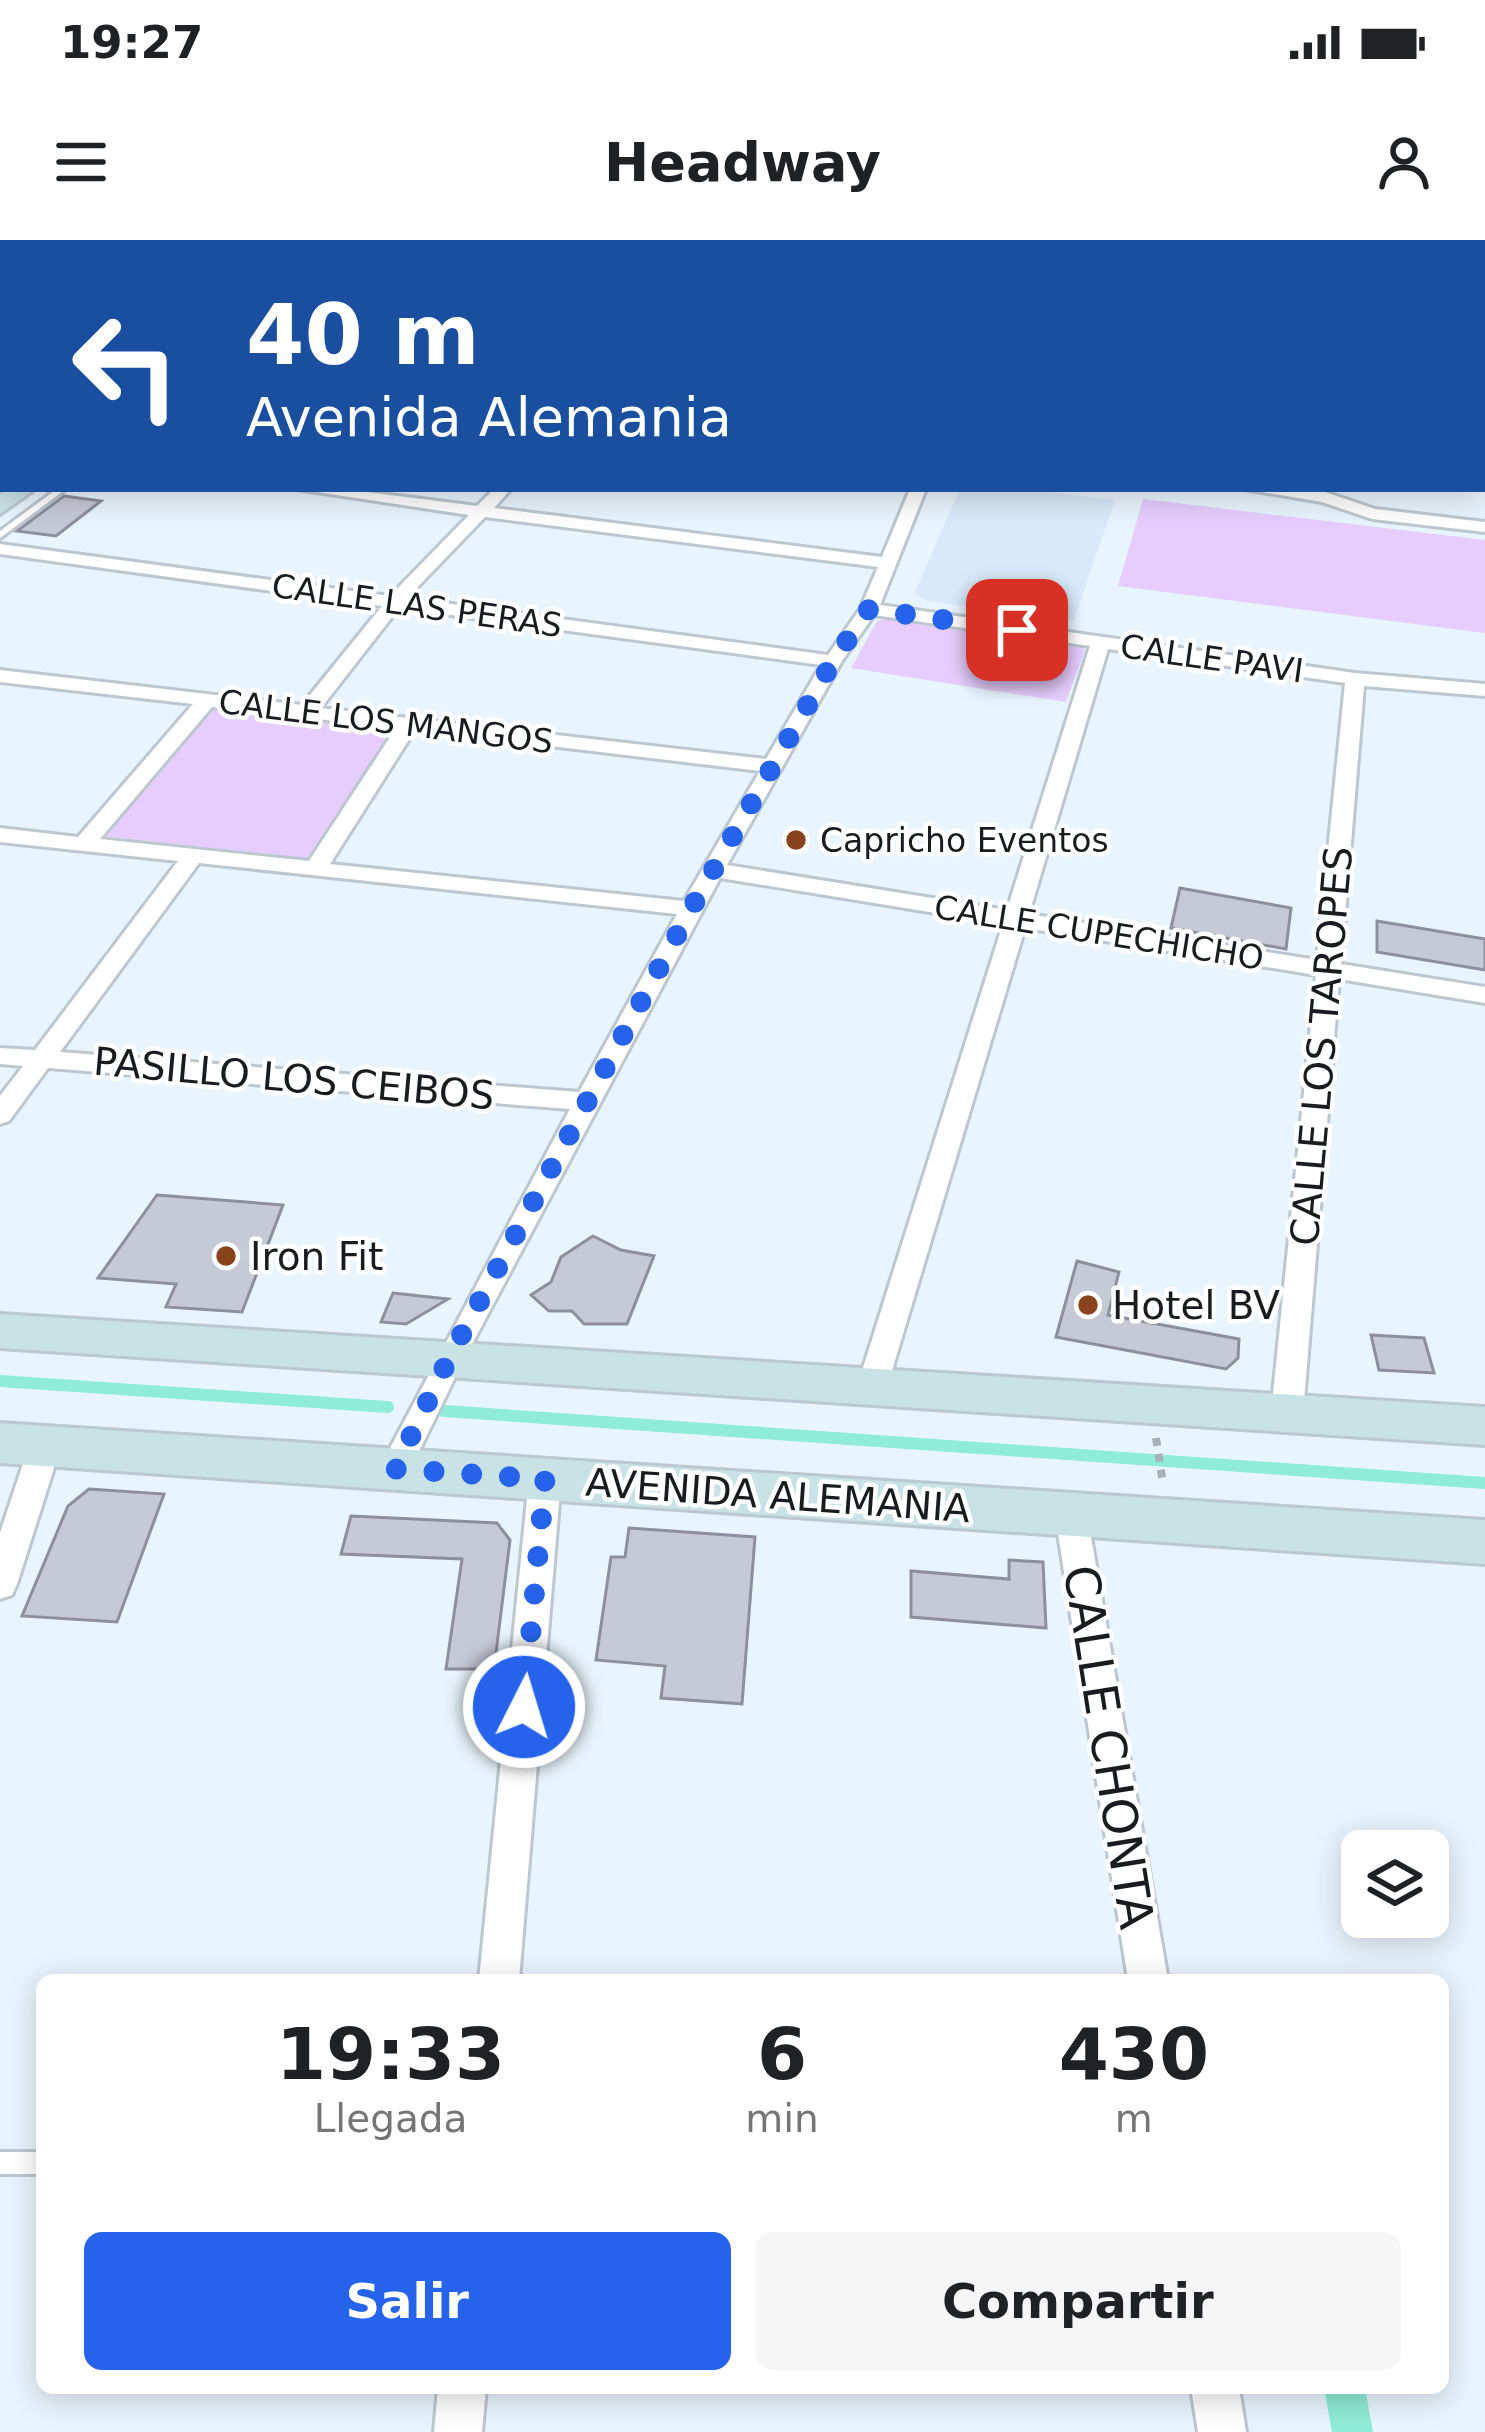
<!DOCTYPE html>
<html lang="es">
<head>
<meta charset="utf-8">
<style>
  body { margin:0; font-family:"DejaVu Sans",sans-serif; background:#f6f6f6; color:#202124; height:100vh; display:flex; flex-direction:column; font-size:45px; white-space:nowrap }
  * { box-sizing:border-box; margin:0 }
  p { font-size:39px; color:#757577 }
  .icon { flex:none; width:66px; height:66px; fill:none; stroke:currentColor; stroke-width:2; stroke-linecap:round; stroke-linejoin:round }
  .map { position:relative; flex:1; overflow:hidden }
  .drawer { position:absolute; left:36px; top:1734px; width:1413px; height:420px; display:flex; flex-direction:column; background:#fff; border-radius:18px; box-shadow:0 6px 30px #0003 }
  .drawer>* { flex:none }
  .guide { position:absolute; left:0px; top:0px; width:1485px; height:252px; box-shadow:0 6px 30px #0003; background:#1a4fa0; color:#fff; overflow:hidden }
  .buttons { position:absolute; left:1341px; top:1590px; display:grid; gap:24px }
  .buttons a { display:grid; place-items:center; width:108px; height:108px; border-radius:18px; background:#fff; box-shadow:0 6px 30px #0003; font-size:60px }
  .pin { position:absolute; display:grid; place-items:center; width:102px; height:102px; color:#fff; margin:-51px; border-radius:24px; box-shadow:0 6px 18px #0006 }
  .me { position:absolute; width:132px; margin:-66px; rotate:5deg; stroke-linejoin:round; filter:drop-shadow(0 0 9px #0008) }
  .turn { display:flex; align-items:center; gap:42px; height:252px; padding:0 48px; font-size:54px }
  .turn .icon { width:156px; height:156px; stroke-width:2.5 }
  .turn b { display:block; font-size:84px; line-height:102px }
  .eta { display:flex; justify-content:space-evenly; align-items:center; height:204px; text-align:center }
  .eta b { font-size:72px; font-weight:800; line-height:84px }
  .primary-button { display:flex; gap:24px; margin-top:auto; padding:24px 48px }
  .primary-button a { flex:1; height:138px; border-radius:18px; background:#2563eb; color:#fff; font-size:48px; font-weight:800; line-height:138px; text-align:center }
  .primary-button a+a { background:#f6f6f6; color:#202124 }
  .status { display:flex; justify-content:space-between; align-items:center; height:84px; padding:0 60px; background:#fff; direction:ltr }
  .status svg { height:33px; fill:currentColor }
  header { display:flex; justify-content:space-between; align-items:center; height:156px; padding:0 48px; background:#fff; font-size:54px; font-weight:800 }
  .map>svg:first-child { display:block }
</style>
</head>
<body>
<div class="status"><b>19:27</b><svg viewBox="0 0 49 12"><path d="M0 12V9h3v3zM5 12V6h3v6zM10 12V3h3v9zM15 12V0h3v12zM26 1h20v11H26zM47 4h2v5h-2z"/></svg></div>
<header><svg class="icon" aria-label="menu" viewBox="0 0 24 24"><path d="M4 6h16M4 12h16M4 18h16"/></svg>Headway<svg class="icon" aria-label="person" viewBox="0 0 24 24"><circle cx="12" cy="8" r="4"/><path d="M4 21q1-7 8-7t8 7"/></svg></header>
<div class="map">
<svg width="1485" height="2192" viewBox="0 0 1485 2192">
  <rect width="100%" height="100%" fill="#e9f5fe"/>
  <polygon fill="#d8eaf9" points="960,249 1023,249 1115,260 1074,380 927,361 914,354"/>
  <g fill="#e6cdfd">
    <polygon points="1143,259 1485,300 1485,393 1118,346"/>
    <polygon points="888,378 1080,404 1085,410 1066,462 851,428 877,381"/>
    <polygon points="208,467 399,484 312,619 103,596"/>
  </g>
  <polygon fill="#8fecd6" points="1324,2148 1365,2148 1373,2192 1332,2192"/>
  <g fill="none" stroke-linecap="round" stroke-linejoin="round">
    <polyline stroke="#8fecd6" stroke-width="4.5" points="1325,0 1348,3"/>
    <g stroke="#8fecd6" stroke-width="12">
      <polyline points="0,1141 388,1167"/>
      <polyline points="444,1171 1485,1243"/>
    </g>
  </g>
  <g fill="#c6c9d6" stroke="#8d909c" stroke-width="3">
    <polygon points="64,256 101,261 56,296 17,291"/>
    <polygon points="1180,648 1291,668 1286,709 1171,688"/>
    <polygon points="1377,681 1485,699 1485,730 1377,712"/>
    <polygon points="157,955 283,965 242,1072 166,1067 176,1044 98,1038"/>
    <polygon points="593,996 621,1010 654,1016 627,1084 584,1084 572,1071 549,1071 531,1055 551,1042 561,1017"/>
    <polygon points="1077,1021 1119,1032 1108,1075 1239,1099 1238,1118 1226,1129 1056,1097"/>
    <polygon points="393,1053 448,1059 406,1084 381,1082"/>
    <polygon points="1371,1095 1424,1098 1434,1133 1379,1130"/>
    <polygon points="89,1249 164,1254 117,1382 22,1376 68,1266"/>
    <polygon points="351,1276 497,1283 510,1300 494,1429 446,1429 462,1319 341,1314"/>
    <polygon points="629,1288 755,1297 742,1464 661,1458 665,1426 596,1420 611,1317 625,1317"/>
    <polygon points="1009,1320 1043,1322 1046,1388 911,1377 911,1331 1009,1339"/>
  </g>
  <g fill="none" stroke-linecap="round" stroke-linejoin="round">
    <g stroke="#bcc7d0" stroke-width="6">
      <g id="lane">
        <polygon points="1255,0 1261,0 1259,3 1253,3"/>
        <rect x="0" y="167" width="3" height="4"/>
        <polygon points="3,200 3,205 0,206 0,201"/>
        <polygon points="57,249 66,249 0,298 0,291"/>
        <rect x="0" y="1912" width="42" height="22"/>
      </g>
    </g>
    <g stroke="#bcc7d0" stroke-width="6">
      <g id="street">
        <polygon points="523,0 555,0 559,3 527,3"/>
        <polygon points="760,0 773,0 758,3"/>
        <polygon points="909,0 941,0 945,3 913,3"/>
        <polygon points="1041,0 1053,0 1039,3"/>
        <polygon points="1214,0 1226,0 1212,3"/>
        <rect x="0" y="114" width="3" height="8"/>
        <polygon points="1482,126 1485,127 1485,135 1482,134"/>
        <path d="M297,249H343L477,266L494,249H511L494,268L882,317L910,249H926L880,365L1355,433L1485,444V456L1364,446L1341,724L1485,747V763L1339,739L1303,1173L1298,1182L1287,1186L1276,1182L1271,1173L1316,735L1025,688L887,1147L883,1156L872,1159L861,1156L857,1147L1003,684L720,638L463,1121L406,1238L395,1242L384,1238L379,1229L570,869L48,828L9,881L0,884V856L23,826L0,824V808L35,810L178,621L0,602V588L78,597L193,464L0,442V430L302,465L382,366L0,314V304L390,356L469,275ZM485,277L878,327L860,369L828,415L407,358ZM399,368L821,425L766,519L321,468ZM874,375L1090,406L1007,670L727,625L842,421ZM1108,409L1345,443L1317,720L1029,674ZM212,467L396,488L309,621L100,599ZM415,490L760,531L684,661L330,624ZM199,623L677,674L579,852L60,812Z"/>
        <polygon points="1244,249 1325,252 1375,269 1485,282 1485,292 1372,279 1322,262"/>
        <polygon points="45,1193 56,1197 61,1206 17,1344 12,1355 0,1359 0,1293 29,1206 34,1197"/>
        <polygon points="545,1225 556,1229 561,1239 519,1740 479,1740 529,1239 534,1229"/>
        <polygon points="1071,1260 1083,1264 1087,1274 1168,1740 1128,1740 1055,1274 1059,1264"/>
        <polygon points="438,2148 486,2148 482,2192 434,2192"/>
        <polygon points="1191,2148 1239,2148 1246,2192 1198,2192"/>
      </g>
    </g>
    <g stroke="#bcc7d0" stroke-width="6">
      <g id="secondary">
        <polygon points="372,0 393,0 370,3"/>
        <polygon points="1278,0 1316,0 1318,3 1280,3"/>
        <polygon points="1356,0 1395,0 1397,3 1358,3"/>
        <polygon points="1482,21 1485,22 1485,34 1482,33"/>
        <polygon points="8,249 35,249 0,274 0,255"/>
        <polygon points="0,1074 1485,1167 1485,1205 0,1108"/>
        <polygon points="0,1183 1485,1280 1485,1324 0,1223"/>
      </g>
    </g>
    <polyline stroke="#a7b0b7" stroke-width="8" stroke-dasharray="8 8" stroke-linecap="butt" points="1156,1198 1163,1244"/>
    <use href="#lane" fill="#fff" fill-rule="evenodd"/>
    <use href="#street" fill="#fff" fill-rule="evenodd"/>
    <use href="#secondary" fill="#c8e2e6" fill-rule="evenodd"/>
  </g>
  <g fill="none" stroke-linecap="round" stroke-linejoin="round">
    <polyline stroke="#2563eb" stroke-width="21" stroke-dasharray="0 37.8" points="524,1467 545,1239 395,1229 448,1120 691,669 833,421 869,369 1017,390"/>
  </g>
  <g fill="#89431c" stroke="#fff" stroke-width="4.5">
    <circle cx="796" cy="600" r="12"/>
    <circle cx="226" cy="1016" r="12"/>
    <circle cx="1088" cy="1065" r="12"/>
  </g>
  <g text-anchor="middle" stroke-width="9" stroke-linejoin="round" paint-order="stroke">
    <g font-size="33" fill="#181c1f" stroke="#fff">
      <text transform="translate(417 365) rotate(8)" y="12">CALLE LAS PERAS</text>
      <text transform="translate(1212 418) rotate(8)" y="12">CALLE PAVI</text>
      <text transform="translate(386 481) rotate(7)" y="12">CALLE LOS MANGOS</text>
      <text transform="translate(1099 692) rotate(9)" y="12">CALLE CUPECHICHO</text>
    </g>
    <g font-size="33" fill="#181c1f" stroke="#fff" text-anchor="start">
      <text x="820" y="612">Capricho Eventos</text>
    </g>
    <g font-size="39" fill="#181c1f" stroke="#fff">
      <text transform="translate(1321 806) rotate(-85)" y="14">CALLE LOS TAROPES</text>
      <text transform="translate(294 838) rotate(5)" y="14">PASILLO LOS CEIBOS</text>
      <text transform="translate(778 1255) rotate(4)" y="14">AVENIDA ALEMANIA</text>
    </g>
    <g font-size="39" fill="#181c1f" stroke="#fff" text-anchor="start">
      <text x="250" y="1030">Iron Fit</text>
      <text x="1112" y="1079">Hotel BV</text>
    </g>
    <g font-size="48" fill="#181c1f" stroke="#fff">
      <text transform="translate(1109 1507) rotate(81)" y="17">CALLE CHONTA</text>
    </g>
  </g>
</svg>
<div class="buttons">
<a><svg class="icon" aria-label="layers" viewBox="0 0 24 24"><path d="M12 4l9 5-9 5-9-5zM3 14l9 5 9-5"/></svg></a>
</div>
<div class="pin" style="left:1017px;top:390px;background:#d93025"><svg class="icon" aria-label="arrive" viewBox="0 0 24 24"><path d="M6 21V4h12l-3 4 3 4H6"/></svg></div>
<svg class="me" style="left:524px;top:1467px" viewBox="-20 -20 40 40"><circle r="17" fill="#2563eb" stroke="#fff" stroke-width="3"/><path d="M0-11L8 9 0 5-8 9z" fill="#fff"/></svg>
<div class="guide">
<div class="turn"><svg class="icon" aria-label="left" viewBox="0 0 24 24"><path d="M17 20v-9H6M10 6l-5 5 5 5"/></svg><div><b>40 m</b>Avenida Alemania</div></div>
</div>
<section class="drawer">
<div class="eta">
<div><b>19:33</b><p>Llegada</p></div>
<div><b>6</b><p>min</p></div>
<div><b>430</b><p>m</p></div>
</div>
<div class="primary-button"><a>Salir</a><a>Compartir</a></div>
</section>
</div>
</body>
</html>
